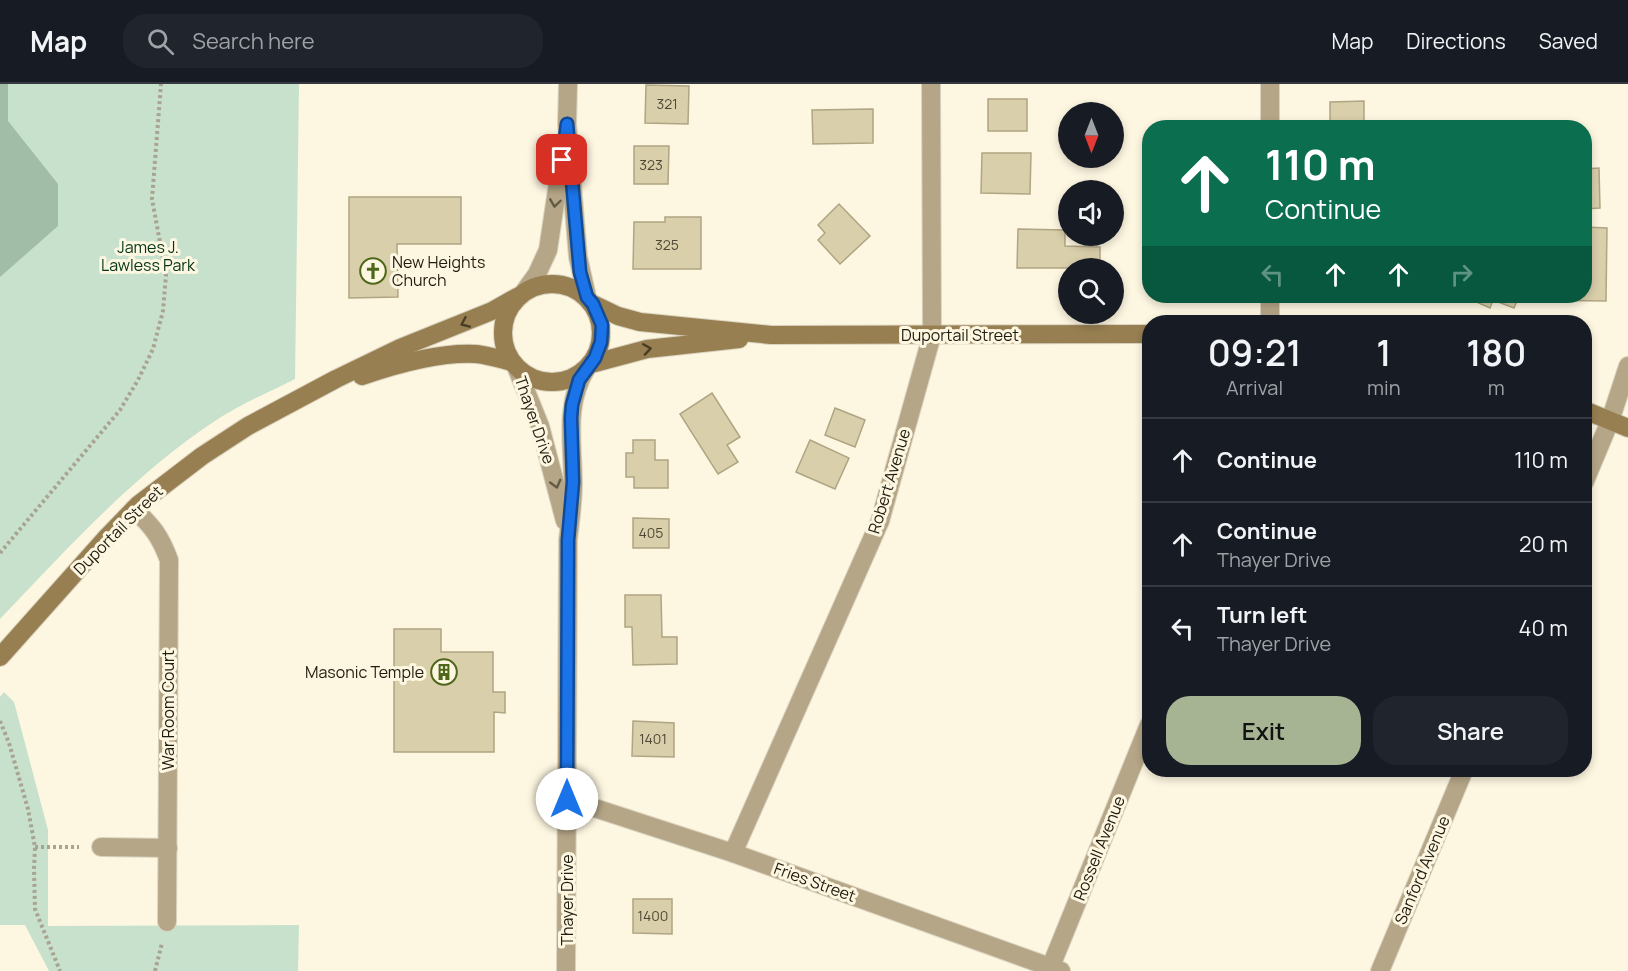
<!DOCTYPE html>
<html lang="en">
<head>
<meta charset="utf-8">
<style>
  body { margin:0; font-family:Manrope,sans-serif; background:#20242c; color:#f1f3f6; height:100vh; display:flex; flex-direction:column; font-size:22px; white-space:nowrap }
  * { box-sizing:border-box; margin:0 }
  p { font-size:20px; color:#9ea1a6 }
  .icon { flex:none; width:33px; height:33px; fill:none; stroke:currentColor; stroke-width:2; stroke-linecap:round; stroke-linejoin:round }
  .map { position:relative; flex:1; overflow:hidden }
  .side { position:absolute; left:1142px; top:231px; width:450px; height:462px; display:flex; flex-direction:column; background:#171b24; border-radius:24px; box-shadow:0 3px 9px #0003 }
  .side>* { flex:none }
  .guide { position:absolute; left:1142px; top:36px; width:450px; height:183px; border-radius:24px; box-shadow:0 3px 9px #0003; background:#0b6e4f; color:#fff; overflow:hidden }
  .needle { width:39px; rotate:180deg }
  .controls { position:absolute; left:1058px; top:18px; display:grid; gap:12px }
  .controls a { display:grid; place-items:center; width:66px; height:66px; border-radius:50%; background:#171b24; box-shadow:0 3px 9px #0003; font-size:30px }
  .pin { position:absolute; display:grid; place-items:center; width:51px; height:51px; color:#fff; margin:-26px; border-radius:12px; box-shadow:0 3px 9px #0006 }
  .me { position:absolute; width:66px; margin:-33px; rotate:0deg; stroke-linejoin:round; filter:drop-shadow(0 0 4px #0008) }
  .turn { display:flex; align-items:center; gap:21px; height:126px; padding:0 24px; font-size:27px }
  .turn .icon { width:78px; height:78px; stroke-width:2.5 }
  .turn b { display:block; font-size:42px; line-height:51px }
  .lanes { display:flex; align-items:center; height:57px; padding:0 24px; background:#0003; justify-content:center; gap:30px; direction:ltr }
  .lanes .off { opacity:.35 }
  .eta { display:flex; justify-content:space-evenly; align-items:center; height:102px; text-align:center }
  .eta b { font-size:36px; font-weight:600; line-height:42px }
  .primary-button { display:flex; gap:12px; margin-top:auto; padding:12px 24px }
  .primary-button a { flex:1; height:69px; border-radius:24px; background:#a7b493; color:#111; font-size:24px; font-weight:600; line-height:69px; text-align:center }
  .primary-button a+a { background:#20242c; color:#f1f3f6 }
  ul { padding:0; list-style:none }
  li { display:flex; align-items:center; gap:18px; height:84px; padding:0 24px; border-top:2px solid #363941 }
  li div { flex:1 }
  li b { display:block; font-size:22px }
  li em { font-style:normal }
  header { display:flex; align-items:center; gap:36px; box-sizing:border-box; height:84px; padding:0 30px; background:#171b24; border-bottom:2px solid #363941 }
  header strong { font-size:28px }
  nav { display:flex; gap:33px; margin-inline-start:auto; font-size:21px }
  .search { width:420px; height:54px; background:#20242c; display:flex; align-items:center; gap:15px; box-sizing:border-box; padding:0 21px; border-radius:24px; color:#9ea1a6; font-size:22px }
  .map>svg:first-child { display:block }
</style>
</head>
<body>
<header>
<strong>Map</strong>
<div class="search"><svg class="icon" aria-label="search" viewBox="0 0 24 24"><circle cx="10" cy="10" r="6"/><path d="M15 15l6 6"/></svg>Search here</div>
<nav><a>Map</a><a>Directions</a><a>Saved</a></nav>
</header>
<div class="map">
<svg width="1628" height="887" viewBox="0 0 1628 887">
  <rect width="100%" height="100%" fill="#fdf6e1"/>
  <g fill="#c7e1cc">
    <path d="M0,0H299L295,295C270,308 242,319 218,335C135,389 68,464 0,535Z"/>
    <polygon points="4,608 14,618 48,746 48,842 299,841 298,887 49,887 25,841 0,841 0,613"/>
  </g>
  <polygon fill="#a1bda7" points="0,0 8,0 8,37 58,100 58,142 0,193"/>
  <g fill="#dacfab" stroke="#b0a583" stroke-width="1.5">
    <polygon points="646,1 689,2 688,40 645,39"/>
    <rect x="988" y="15" width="39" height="32"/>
    <polygon points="1364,17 1364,44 1330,44 1330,18"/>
    <polygon points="873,25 873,59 813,60 812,26"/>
    <polygon points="634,62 669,62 668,100 634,100"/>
    <polygon points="982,69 1031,69 1030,110 981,109"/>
    <polygon points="1599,84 1600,124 1584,125 1584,85"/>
    <polygon points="349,113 461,113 461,160 397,160 398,213 349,214"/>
    <polygon points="839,120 870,152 840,180 818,156 825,149 818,141"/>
    <polygon points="665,133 701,133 701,185 633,185 634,138 665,138"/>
    <polygon points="1584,143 1607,144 1606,217 1534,216 1534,212 1584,212"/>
    <polygon points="1018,145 1065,146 1065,162 1100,163 1100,184 1017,184"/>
    <polygon points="1477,212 1519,212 1514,224 1493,216 1490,224 1474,217"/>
    <polygon points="712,309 740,353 727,361 738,378 718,390 680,330"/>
    <polygon points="835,324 865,336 855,363 825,351"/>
    <polygon points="633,356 655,356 655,376 668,376 668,404 634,404 634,393 626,393 626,369 633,369"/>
    <polygon points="810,356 849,374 835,405 796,388"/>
    <polygon points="633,434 669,435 669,464 633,464"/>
    <polygon points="625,511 661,511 662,553 677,553 677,580 633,581 632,543 625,543"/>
    <polygon points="394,545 441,545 441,568 493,568 493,608 505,608 505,629 494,628 494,668 394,668"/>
    <polygon points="633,637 674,639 674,673 632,672"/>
    <polygon points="633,815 672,815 672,850 633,849"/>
  </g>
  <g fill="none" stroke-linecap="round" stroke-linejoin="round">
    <g stroke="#d9d3bf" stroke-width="20">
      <g id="minor">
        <polyline points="1270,0 1270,44"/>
        <polyline points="1270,212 1270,238"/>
        <polyline points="1584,399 1610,337 1628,282"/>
        <path d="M134,425C153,443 160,452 169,476L167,838"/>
        <polyline points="567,715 733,769 1061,887"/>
        <polyline points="101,763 168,764"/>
        <polyline points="733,769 880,437 932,251 931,0"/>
        <polyline points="1049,887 1149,641"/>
        <polyline points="1380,887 1464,686"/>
      </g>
    </g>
    <g stroke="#d9d3bf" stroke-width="20">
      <g id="tertiary">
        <polyline points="568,0 567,40 578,173 587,213"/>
        <polyline points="524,208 537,190 548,166 563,66"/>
        <polyline points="517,285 540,342 565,437"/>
        <path d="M566,887L568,456C570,438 573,419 573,400C573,360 564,321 586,285"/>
      </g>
    </g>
    <g stroke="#d9d3bf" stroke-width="20">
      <g id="secondary">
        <circle cx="552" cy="249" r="49"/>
        <polyline points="593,220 618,232 640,238 771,251 1149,250"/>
        <polyline points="591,280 647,265 739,255"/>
        <path d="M362,292C397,280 439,268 476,270C488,271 500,275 512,278"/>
        <polyline points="1584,326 1628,344"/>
        <polyline points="0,573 107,453 138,421 202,372 248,342 336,295 400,264 492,227 517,213"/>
      </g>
    </g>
    <g stroke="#a9a391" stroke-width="4" stroke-dasharray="3 3" stroke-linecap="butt">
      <polyline points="0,469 120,326 138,296 153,265 163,227 166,191 152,115 161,0"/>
      <polyline points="0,637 9,659 28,725 35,763 34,785 35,825 60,887"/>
      <polyline points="35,763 79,763"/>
      <polyline points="155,887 162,859"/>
    </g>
    <use href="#minor" stroke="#b6a688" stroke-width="18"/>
    <use href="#tertiary" stroke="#b6a688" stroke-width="18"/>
    <use href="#secondary" stroke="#977f51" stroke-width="18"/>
  </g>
  <defs><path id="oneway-chevron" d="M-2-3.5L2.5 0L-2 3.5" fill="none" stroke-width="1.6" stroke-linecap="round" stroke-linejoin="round" transform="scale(1.5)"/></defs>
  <g stroke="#635a45">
    <use href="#oneway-chevron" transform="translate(555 119) rotate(98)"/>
    <use href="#oneway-chevron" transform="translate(556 400) rotate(75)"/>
  </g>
  <g stroke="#493e25">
    <use href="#oneway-chevron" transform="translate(465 239) rotate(156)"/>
    <use href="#oneway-chevron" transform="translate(647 265) rotate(-9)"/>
  </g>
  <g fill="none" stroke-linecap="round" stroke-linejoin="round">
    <g stroke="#114b97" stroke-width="15">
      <polyline id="route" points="562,76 567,40 580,188 587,213 593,220 602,241 601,258 595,274 579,296 572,321 571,334 573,398 568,456 567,715"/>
    </g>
    <use href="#route" stroke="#1a73e8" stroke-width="10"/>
  </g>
  <defs>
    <g id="church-ring" transform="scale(1.35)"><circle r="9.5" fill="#fdf6e1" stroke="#4d6819" stroke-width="1.5"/><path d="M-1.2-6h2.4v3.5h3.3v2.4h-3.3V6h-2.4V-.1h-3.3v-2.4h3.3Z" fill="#4d6819"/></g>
    <g id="building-ring" transform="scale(1.35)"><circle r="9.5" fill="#fdf6e1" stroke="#4d6819" stroke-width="1.5"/><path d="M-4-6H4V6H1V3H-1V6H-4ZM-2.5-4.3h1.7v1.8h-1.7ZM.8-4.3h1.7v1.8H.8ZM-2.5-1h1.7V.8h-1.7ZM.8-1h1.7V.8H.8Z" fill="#4d6819"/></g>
  </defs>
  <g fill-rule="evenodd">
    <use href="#church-ring" x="373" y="187"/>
    <use href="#building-ring" x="444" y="588"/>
  </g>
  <g text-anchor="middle" stroke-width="6" stroke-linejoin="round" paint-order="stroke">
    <g font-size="14" fill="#4e4835">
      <text x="667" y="25">321</text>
      <text x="651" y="86">323</text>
      <text x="667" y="166">325</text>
      <text x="651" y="454">405</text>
      <text x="653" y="660">1401</text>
      <text x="653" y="837">1400</text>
    </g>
    <g font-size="16" fill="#033518" stroke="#fdf6e1">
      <text x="148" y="169">James J.<tspan x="148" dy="18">Lawless Park</tspan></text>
    </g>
    <g font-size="16" fill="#1f1b0e" stroke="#fdf6e1" text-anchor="start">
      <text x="392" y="184">New Heights<tspan x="392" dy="18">Church</tspan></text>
      <text x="424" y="594" text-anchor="end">Masonic Temple</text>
    </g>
    <g font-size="16" fill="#1f1b0e" stroke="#fdf6e1">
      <text x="960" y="257">Duportail Street</text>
      <text transform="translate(535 336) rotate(71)" y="6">Thayer Drive</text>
      <text transform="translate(889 397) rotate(-73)" y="6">Robert Avenue</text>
      <text transform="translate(118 446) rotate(-45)" y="6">Duportail Street</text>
      <text transform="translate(168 626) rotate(-90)" y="6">War Room Court</text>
      <text transform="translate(1099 764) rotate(-68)" y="6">Rossell Avenue</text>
      <text transform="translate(1422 786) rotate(-67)" y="6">Sanford Avenue</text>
      <text transform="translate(815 798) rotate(20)" y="6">Fries Street</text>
      <text transform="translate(567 816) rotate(-90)" y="6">Thayer Drive</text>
    </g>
  </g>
</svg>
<div class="controls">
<a><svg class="needle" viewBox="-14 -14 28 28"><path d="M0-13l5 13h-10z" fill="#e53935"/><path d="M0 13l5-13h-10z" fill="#9ea1a6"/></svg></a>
<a><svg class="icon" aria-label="sound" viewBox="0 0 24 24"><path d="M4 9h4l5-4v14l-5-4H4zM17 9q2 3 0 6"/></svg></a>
<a><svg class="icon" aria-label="search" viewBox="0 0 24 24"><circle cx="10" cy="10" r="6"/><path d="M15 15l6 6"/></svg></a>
</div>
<div class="pin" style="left:562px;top:76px;background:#d93025"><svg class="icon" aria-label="arrive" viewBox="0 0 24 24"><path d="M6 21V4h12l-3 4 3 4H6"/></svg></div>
<svg class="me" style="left:567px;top:715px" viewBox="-20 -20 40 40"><circle r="19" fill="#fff"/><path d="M0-13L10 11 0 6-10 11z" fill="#1a73e8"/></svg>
<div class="guide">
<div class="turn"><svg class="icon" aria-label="ahead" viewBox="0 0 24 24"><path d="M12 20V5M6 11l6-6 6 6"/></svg><div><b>110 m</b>Continue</div></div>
<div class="lanes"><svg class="icon off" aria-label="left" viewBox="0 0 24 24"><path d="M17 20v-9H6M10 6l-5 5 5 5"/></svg><svg class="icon" aria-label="ahead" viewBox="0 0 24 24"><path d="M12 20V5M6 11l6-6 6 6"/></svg><svg class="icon" aria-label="ahead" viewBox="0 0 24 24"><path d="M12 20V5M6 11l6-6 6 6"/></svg><svg class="icon off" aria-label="right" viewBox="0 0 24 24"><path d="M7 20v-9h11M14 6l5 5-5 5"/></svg></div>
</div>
<section class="side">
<div class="eta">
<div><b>09:21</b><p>Arrival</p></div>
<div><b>1</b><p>min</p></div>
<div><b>180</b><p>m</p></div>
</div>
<ul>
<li><svg class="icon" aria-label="ahead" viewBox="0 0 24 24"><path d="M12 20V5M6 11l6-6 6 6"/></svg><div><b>Continue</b></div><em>110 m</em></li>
<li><svg class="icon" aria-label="ahead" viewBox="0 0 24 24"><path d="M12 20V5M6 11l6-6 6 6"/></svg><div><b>Continue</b><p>Thayer Drive</p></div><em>20 m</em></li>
<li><svg class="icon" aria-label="left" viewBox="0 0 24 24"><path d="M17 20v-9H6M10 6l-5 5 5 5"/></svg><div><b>Turn left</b><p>Thayer Drive</p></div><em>40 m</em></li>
</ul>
<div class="primary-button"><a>Exit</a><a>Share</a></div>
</section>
</div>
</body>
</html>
